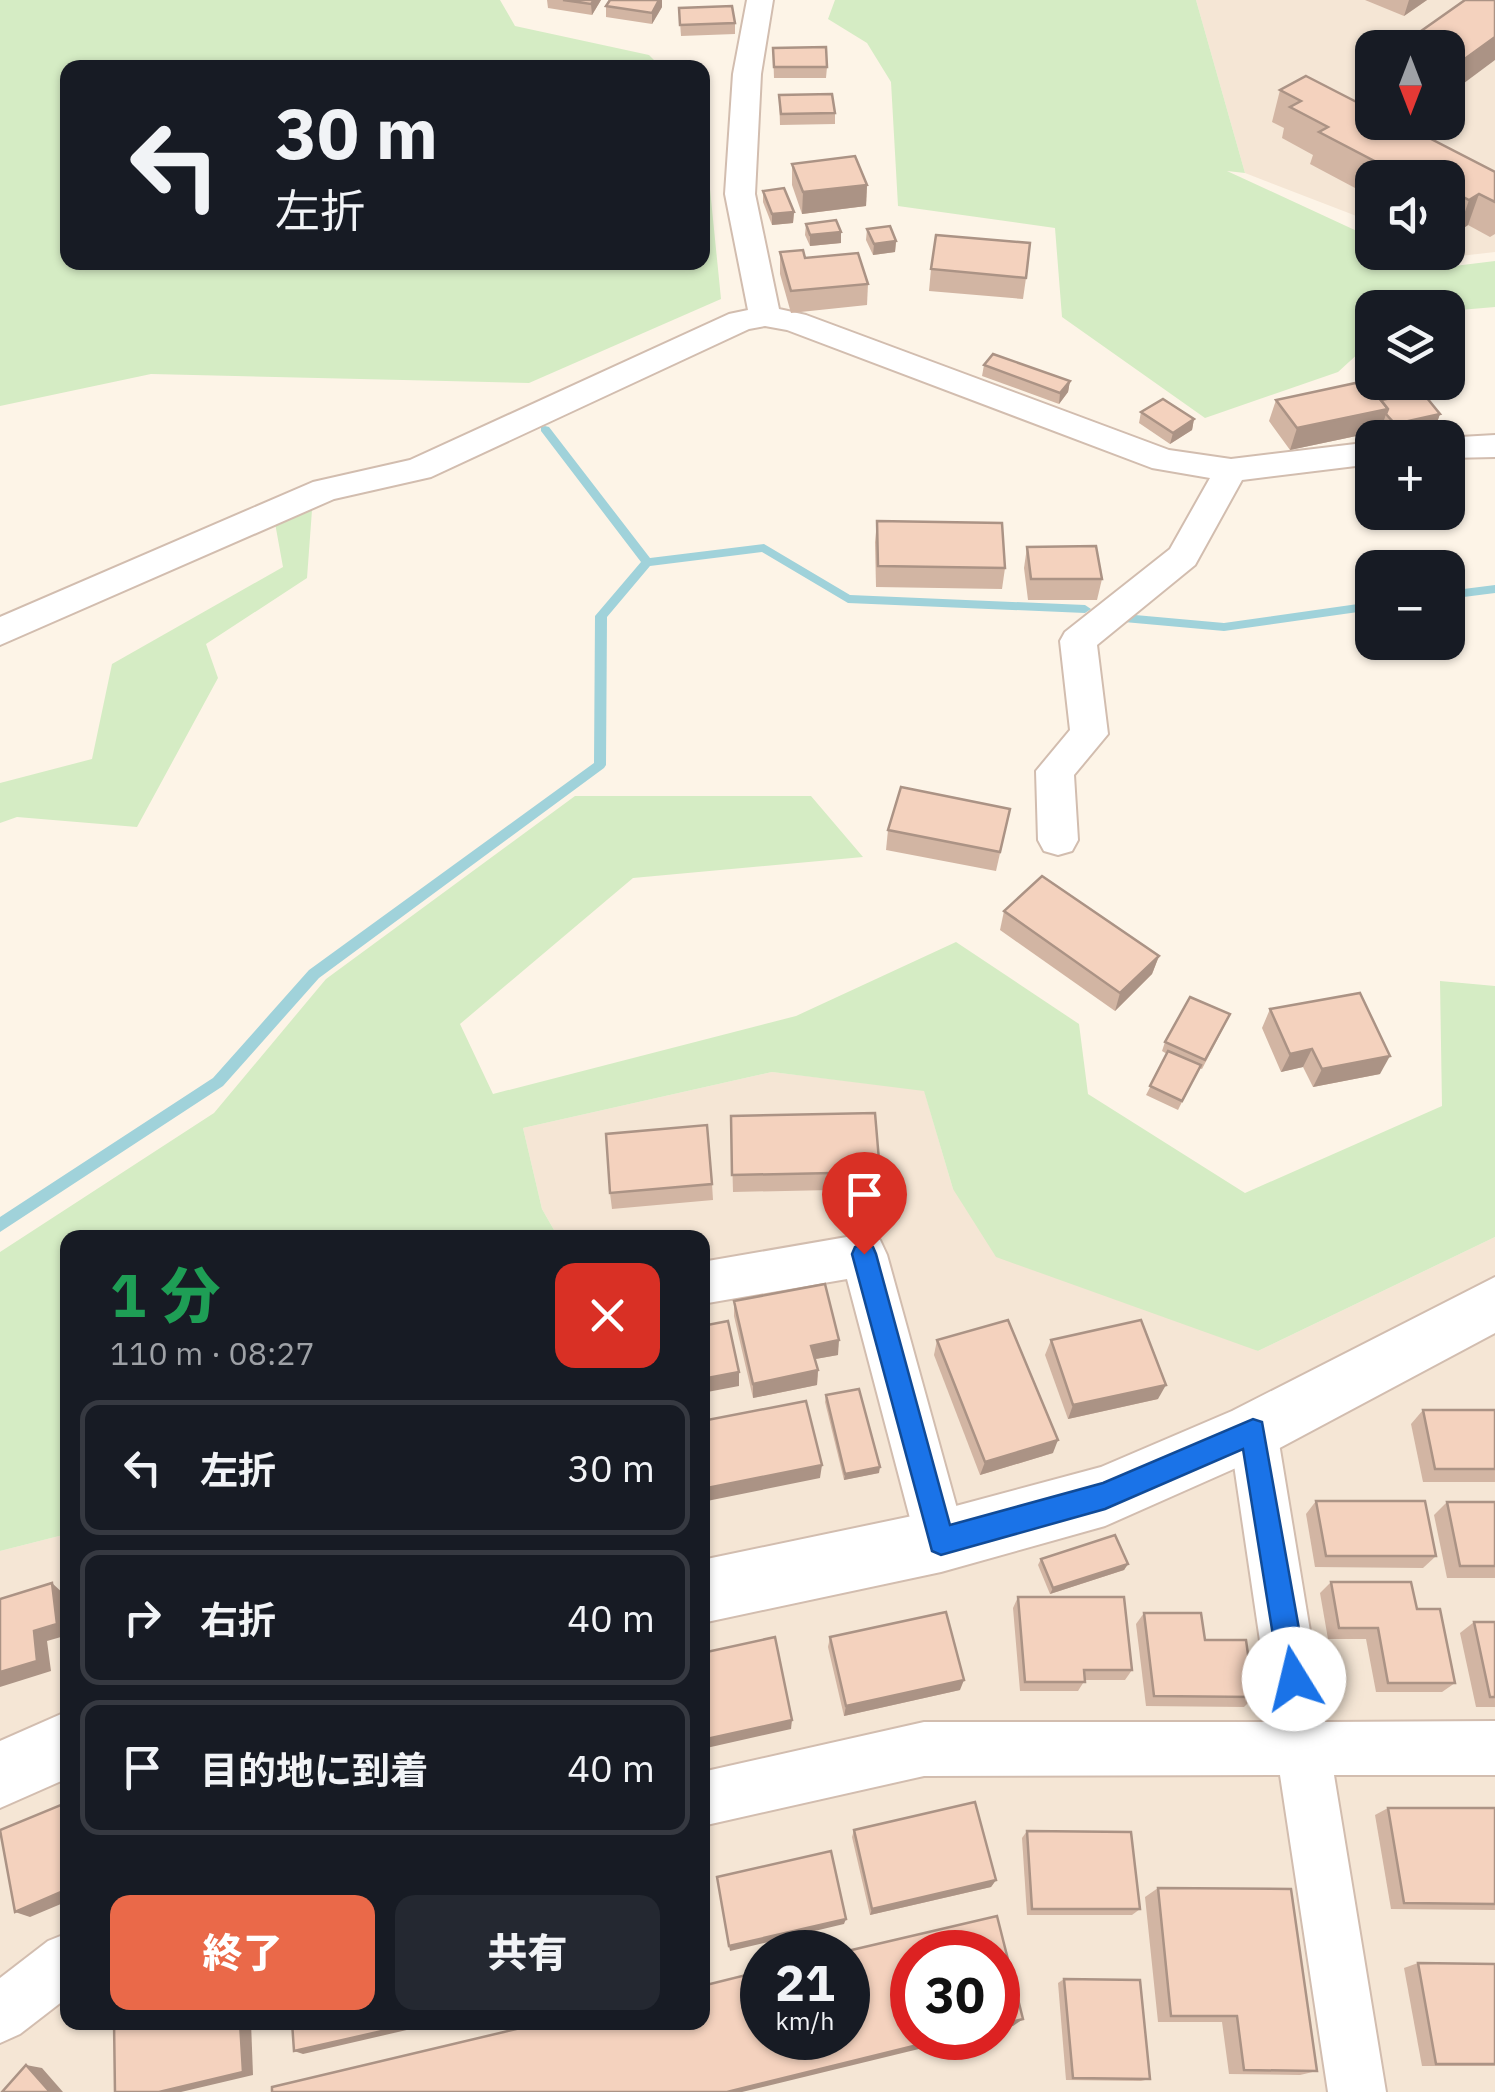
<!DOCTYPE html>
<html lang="ja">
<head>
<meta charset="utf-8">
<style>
  body { margin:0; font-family:"IBM Plex Sans","Noto Sans JP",sans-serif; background:#242831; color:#f1f3f6; height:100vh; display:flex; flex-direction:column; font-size:38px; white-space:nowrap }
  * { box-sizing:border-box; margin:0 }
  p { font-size:32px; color:#9ea1a6 }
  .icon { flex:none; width:55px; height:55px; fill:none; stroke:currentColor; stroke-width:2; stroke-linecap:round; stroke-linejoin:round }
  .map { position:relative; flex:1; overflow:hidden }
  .side { position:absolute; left:60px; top:1230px; width:650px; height:800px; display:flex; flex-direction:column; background:#171b24; border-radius:20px; box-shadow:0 2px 8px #0004 }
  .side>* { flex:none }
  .top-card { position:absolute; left:60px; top:60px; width:650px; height:210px; border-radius:20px; box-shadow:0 2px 8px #0004; background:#171b24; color:#f1f3f6; overflow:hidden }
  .needle { width:65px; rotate:180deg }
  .controls { position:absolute; left:1355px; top:30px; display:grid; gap:20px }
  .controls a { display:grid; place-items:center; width:110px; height:110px; border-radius:20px; background:#171b24; box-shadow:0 2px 8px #0004; font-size:50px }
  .speed { position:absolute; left:740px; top:1930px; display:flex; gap:20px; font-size:50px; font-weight:700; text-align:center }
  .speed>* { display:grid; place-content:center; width:130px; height:130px; border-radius:50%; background:#171b24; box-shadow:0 2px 8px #0004; line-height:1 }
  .speed small { font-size:25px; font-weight:400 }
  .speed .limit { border:15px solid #d22; background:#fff; color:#111 }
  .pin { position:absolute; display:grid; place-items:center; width:85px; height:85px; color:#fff; margin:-102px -42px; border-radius:50% 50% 50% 0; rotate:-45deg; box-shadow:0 0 10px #0007 }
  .pin .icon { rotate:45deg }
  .me { position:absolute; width:110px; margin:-55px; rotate:351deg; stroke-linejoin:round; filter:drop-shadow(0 0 8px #0008) }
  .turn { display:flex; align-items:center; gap:35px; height:210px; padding:0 50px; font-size:45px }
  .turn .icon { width:130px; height:130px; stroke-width:2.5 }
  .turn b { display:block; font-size:70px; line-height:85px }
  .round { display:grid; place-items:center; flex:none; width:105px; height:105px; border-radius:20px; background:#242831 }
  .headline { display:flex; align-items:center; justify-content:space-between; height:170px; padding:0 50px }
  h1 { font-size:60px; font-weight:800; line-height:75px; color:#1e9e55 }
  .primary-button { display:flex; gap:20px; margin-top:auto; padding:20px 50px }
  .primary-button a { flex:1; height:115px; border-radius:20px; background:#ea6949; color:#fff; font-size:40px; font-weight:800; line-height:115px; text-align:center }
  .primary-button a+a { background:#242831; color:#f1f3f6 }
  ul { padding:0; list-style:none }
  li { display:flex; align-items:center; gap:30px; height:135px; margin:0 20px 15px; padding:0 30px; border:5px solid #363941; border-radius:20px }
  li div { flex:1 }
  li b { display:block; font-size:38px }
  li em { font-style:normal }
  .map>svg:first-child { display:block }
</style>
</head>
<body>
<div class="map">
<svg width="1495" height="2092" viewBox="0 0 1495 2092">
  <rect width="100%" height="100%" fill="#fdf4e7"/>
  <g fill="#f5e6d5" fill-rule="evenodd">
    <path d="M1196,0H1495V252L1460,256L1448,251V178H1372V222L1245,173ZM1372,48H1448V122H1372Z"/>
    <path d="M772,1072L924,1090L953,1189L1258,1351L1495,1237V2092H0V1551L67,1534L68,2022H702V1238L558,1237L542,1209L523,1128ZM762,1952H848V2038H762ZM912,1952H998V2038H912Z"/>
  </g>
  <g fill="#d5ecc4">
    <polygon points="0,0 500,0 515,26 649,55 661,67 68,68 68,262 702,262 703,119 721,299 529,383 151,374 0,406"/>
    <polygon points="835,0 1196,0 1245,173 1227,171 1372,238 1372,252 1404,253 1438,268 1495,261 1495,307 1448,311 1448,308 1372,308 1372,341 1338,372 1205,418 1062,317 1055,228 898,206 891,82 867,43 828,19"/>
    <polygon points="312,510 307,578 206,644 218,678 137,827 17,817 0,823 0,783 92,759 112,664 283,567 275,523"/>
    <polygon points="575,796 811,796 863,857 633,878 460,1024 493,1094 796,1016 956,942 1079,1024 1088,1094 1245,1193 1442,1106 1440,981 1495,986 1495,1237 1258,1351 996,1257 953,1189 924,1091 772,1072 523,1128 542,1209 558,1237 68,1238 67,1534 0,1551 0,1252 214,1113 326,979"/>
  </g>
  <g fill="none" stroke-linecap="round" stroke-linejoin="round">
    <g fill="#a0d2da" fill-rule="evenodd">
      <polygon points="545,426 549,427 650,558 764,544 850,595 1085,605 1091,609 1085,613 848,603 762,552 650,566 607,617 606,765 604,768 319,978 223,1086 0,1232 0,1217 213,1078 309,970 594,763 595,616 641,562 541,431 541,427"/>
      <polygon points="1495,585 1495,593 1448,599 1448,591"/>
      <polygon points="1372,602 1372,610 1224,631 1124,622 1118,618 1124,614 1224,623"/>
    </g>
    <g stroke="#d2bdaf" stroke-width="4">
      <g id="minor">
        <polygon points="747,0 773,0 761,74 755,194 779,309 806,315 1169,450 1231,459 1372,442 1372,464 1242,480 1195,565 1097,645 1108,734 1074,775 1078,840 1072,851 1058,855 1044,851 1038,840 1036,771 1070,730 1060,641 1065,632 1170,549 1210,478 1152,468 787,330 765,326 749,329 431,477 334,499 0,645 0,617 313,482 410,460 729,314 748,310 725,194 733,74"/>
        <polygon points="1495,435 1495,457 1448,458 1448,438 1443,438"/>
        <polygon points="864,1234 880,1240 887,1255 966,1541 959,1559 941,1566 923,1559 916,1541 847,1279 702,1304 702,1262"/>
        <polygon points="1253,1408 1270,1415 1277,1431 1325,1722 1495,1721 1495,1775 1334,1775 1386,2092 1328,2092 1280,1775 924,1776 702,1826 702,1772 924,1722 1272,1722 1229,1431 1236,1415"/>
        <polygon points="68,1933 68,1997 20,2034 0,2043 0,1978 48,1941"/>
      </g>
    </g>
    <g stroke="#d2bdaf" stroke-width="4">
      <g id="tertiary">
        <polygon points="1495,1277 1495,1333 1274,1451 1105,1526 941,1572 702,1623 702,1560 941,1510 1101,1467 1232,1411"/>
        <polygon points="68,1711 68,1778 0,1808 0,1741"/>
      </g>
    </g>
    <use href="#minor" fill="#fff" fill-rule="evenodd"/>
    <use href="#tertiary" fill="#fff" fill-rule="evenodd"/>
  </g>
  <g fill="#d2b5a3">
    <polygon points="547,0 601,0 592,15 548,8"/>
    <polygon points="1365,0 1427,0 1404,16"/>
    <polygon points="606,6 662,7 652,24 606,17"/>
    <polygon points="679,8 735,23 735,34 681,36"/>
    <polygon points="773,48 827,67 826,78 774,78"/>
    <polygon points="1372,78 1372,94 1368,92"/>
    <polygon points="1280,90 1495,172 1495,234 1490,237 1468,225 1458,232 1448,226 1448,178 1372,178 1372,197 1310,164 1313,155 1282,138 1284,128 1272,122"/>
    <polygon points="779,95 835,113 835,124 780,125"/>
    <polygon points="792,164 867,185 866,206 802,214 792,185"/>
    <polygon points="763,191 794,212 793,223 772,225 763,202"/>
    <polygon points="806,224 841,232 841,243 810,246 805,235"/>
    <polygon points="867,229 896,241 895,252 873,255 866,240"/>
    <polygon points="780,252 805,258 868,284 867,305 791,313 780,274"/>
    <polygon points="931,269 1026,278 1023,299 929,291"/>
    <polygon points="984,365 1070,381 1068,392 1059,404 982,376"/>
    <polygon points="1276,400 1381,400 1440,414 1436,425 1391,435 1382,424 1380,431 1290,450 1269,421"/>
    <polygon points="1141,412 1194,419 1192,430 1170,444 1139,423"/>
    <polygon points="877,521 1005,568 1002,589 876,587 875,542"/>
    <polygon points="1027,547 1102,579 1097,600 1028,600 1024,568"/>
    <polygon points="1010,809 996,871 886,850 888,830"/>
    <polygon points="1004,911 1159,956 1152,974 1115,1011 1000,930"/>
    <polygon points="1270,1009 1380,1074 1313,1087 1303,1067 1281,1072 1262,1028"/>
    <polygon points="1226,1023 1202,1069 1199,1068 1178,1110 1146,1095 1167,1054 1162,1051 1165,1042"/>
    <polygon points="731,1116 880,1172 877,1189 733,1192"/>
    <polygon points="712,1184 713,1200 612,1209 610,1193"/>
    <polygon points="734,1301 838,1355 815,1359 818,1370 817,1385 753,1398 734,1316"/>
    <polygon points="937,1340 1053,1453 980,1475 934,1355"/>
    <polygon points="1051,1340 1158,1399 1068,1419 1045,1355"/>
    <polygon points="826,1395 879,1473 844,1480 825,1402"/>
    <polygon points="1423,1410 1495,1410 1495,1482 1423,1482 1411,1424"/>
    <polygon points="1316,1501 1436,1556 1423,1568 1315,1567 1306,1514"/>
    <polygon points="1447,1502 1495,1502 1495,1578 1447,1578 1434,1515"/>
    <polygon points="1041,1559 1128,1564 1124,1570 1050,1594 1038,1565"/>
    <polygon points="1331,1582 1417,1609 1455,1683 1442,1692 1376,1692 1366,1639 1328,1639 1320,1593"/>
    <polygon points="1018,1597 1132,1670 1125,1680 1085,1680 1078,1691 1020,1691 1013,1608"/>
    <polygon points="1144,1613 1205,1640 1254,1697 1244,1707 1146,1706 1136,1624"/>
    <polygon points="1474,1622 1495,1622 1495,1707 1476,1707 1460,1633"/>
    <polygon points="830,1637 960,1690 844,1716 828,1647"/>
    <polygon points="1388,1808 1495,1808 1495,1910 1391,1909 1375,1815"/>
    <polygon points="854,1830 996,1880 991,1887 870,1915 852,1837"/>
    <polygon points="1027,1831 1140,1909 1132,1915 1027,1915 1022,1838"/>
    <polygon points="1158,1888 1317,2071 1300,2075 1229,2074 1222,2022 1158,2022 1145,1897"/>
    <polygon points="1418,1963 1495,1964 1495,2066 1422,2066 1404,1968"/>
    <polygon points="1064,1979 1150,2079 1141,2081 1066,2080 1058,1983"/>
  </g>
  <g fill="#ab9385">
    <polygon points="594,0 601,0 592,15 591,4"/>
    <polygon points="659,0 662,0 662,7 652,24 652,13"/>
    <polygon points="1409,0 1427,0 1404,16"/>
    <polygon points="1495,37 1495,60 1448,95 1448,71"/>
    <polygon points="1398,163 1393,178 1385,178 1388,168"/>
    <polygon points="867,185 866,206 802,214 803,192"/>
    <polygon points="1479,194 1468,225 1458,232 1469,200"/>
    <polygon points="794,212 793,223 772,225 772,214"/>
    <polygon points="841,232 841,243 810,246 810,235"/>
    <polygon points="896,241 895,252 873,255 874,244"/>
    <polygon points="1070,381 1068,392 1059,404 1060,393"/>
    <polygon points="1388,409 1380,431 1290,450 1297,428"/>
    <polygon points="1440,414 1436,425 1391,435 1395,424"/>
    <polygon points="1194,419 1192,430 1170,444 1173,433"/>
    <polygon points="1159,956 1152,974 1115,1011 1120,993"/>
    <polygon points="1312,1049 1303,1067 1281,1072 1290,1054"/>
    <polygon points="1390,1056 1380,1074 1313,1087 1322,1069"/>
    <polygon points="839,1340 838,1355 810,1360 811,1346"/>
    <polygon points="818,1370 817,1385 753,1398 753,1384"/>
    <polygon points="739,1372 739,1386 702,1393 702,1379"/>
    <polygon points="1166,1385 1158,1399 1068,1419 1073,1405"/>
    <polygon points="1058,1440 1053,1453 980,1475 985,1462"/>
    <polygon points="822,1465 820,1478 702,1502 702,1489"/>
    <polygon points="880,1467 879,1473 844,1480 845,1474"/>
    <polygon points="1128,1564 1124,1570 1050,1594 1053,1588"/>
    <polygon points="52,1583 65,1595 68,1635 47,1641 51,1671 0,1687 0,1672"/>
    <polygon points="964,1680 960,1690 844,1716 846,1706"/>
    <polygon points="792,1720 791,1729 702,1749 702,1740"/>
    <polygon points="996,1880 991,1887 870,1915 872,1909"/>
    <polygon points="68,1889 68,1901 30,1917 15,1912"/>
    <polygon points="846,1919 844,1924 730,1951 729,1946"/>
    <polygon points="1023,2019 1013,2026 998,2029 998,2025"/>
    <polygon points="240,2022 251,2022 253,2075 181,2092 159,2092"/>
    <polygon points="404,2022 411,2022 411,2029 303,2054 294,2051"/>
    <polygon points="946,2038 964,2038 742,2092 727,2092"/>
    <polygon points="26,2065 42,2068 63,2092 50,2092"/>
  </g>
  <g fill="#f4d2be" stroke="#ab9385" stroke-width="2.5">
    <polygon points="563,0 594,0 591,4"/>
    <polygon points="610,0 659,0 652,13 606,6"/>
    <polygon points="1465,0 1495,0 1495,37 1448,71 1448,48 1397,48"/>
    <polygon points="732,6 735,23 680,25 679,8"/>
    <polygon points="826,47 827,67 774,67 773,48"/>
    <polygon points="1306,76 1372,110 1372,122 1398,122 1495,172 1495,202 1479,194 1469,200 1448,189 1448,178 1425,178 1398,163 1388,168 1319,132 1328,127 1290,107 1301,101 1280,90"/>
    <polygon points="832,94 835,113 781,114 779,95"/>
    <polygon points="855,156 867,185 803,192 792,164"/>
    <polygon points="784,188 794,212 772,214 763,191"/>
    <polygon points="836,220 841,232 810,235 806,224"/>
    <polygon points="890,226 896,241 874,244 867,229"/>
    <polygon points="936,235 1030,243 1026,278 931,269"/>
    <polygon points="803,250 805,258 858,253 868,284 791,291 780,252"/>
    <polygon points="993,354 1070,381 1060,393 984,365"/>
    <polygon points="1365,381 1388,409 1297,428 1276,400"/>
    <polygon points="1422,392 1440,414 1395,424 1386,414 1388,409 1381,400"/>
    <polygon points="1163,399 1194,419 1173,433 1141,412"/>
    <polygon points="877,521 1002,523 1005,568 878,566"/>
    <polygon points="1096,546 1102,579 1031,579 1027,547"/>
    <polygon points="901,787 1010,809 1000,852 888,830"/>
    <polygon points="1042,876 1159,956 1120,993 1004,911"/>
    <polygon points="1360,993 1390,1056 1322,1069 1312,1049 1290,1054 1270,1009"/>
    <polygon points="1190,997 1230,1014 1205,1060 1165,1042"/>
    <polygon points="1168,1051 1201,1065 1182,1101 1150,1086"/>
    <polygon points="875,1113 880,1172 732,1175 731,1116"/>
    <polygon points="707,1125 712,1184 610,1193 606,1134"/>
    <polygon points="825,1284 839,1340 811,1346 818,1370 753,1384 734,1301"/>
    <polygon points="1008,1320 1058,1440 985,1462 937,1340"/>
    <polygon points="1141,1320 1166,1385 1073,1405 1051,1340"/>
    <polygon points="728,1321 739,1372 702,1379 702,1326"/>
    <polygon points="859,1389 880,1467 845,1474 826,1395"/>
    <polygon points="806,1401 822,1465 702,1489 702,1421"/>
    <polygon points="1423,1410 1495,1410 1495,1469 1435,1469"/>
    <polygon points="1316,1501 1425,1501 1436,1556 1326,1556"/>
    <polygon points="1447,1502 1495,1502 1495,1566 1460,1566"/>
    <polygon points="1115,1535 1128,1564 1053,1588 1041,1559"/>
    <polygon points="1331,1582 1411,1582 1417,1609 1440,1609 1455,1683 1388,1683 1378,1628 1339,1628"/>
    <polygon points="52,1583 57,1624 34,1631 37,1661 0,1672 0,1599"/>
    <polygon points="1018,1597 1124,1597 1132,1670 1084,1670 1085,1682 1025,1682"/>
    <polygon points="946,1612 964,1680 846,1706 830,1637"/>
    <polygon points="1144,1613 1201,1613 1205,1640 1246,1640 1254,1697 1154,1696"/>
    <polygon points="1474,1622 1495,1622 1495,1697 1490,1697"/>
    <polygon points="775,1637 792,1720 702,1740 702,1653"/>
    <polygon points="68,1802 68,1889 15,1912 0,1830"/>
    <polygon points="975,1802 996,1880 872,1909 854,1830"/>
    <polygon points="1388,1808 1495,1808 1495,1904 1404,1903"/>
    <polygon points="1027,1831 1131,1832 1140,1909 1032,1909"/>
    <polygon points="831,1851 846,1919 729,1946 717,1877"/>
    <polygon points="1158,1888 1291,1889 1317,2071 1244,2070 1237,2016 1171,2016"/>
    <polygon points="997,1916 1023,2019 998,2025 998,1952 912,1952 912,2038 946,2038 727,2092 272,2092 272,2087 546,2022 702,2022 702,1986 762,1971 762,2038 848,2038 848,1952 843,1952"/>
    <polygon points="1418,1963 1495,1964 1495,2064 1436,2064"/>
    <polygon points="1064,1979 1140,1980 1150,2079 1073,2078"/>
    <polygon points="114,2022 240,2022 243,2072 159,2092 115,2092"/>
    <polygon points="292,2022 404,2022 404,2026 294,2051"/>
    <polygon points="26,2065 50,2092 2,2092"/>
  </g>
  <polygon fill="#1a73e8" stroke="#114b97" stroke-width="2.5" points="864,1243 873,1247 876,1254 950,1525 1103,1483 1253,1419 1262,1422 1308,1679 1304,1689 1294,1693 1284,1689 1280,1679 1243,1449 1105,1509 941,1555 932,1551 852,1254 855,1247"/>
</svg>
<div class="controls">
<a><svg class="needle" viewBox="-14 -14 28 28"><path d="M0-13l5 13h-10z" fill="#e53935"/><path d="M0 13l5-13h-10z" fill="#9ea1a6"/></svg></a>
<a><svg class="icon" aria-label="sound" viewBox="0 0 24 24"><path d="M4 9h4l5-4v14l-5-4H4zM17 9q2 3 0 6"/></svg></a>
<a><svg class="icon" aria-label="layers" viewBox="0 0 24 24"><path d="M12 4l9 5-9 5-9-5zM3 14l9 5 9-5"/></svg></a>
<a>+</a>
<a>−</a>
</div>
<div class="speed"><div>21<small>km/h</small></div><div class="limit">30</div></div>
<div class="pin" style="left:864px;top:1254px;background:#d93025"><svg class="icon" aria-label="arrive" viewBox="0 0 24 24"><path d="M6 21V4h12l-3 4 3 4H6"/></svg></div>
<svg class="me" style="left:1294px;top:1679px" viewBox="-20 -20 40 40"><circle r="19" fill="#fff"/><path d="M0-13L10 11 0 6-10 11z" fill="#1a73e8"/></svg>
<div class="top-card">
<div class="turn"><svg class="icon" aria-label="left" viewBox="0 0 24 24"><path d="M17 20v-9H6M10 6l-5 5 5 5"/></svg><div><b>30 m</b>左折</div></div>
</div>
<section class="side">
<div class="headline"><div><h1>1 分</h1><p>110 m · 08:27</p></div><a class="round" style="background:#d93025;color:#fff"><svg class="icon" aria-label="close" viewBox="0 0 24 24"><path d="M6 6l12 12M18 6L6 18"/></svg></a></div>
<ul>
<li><svg class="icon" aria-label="left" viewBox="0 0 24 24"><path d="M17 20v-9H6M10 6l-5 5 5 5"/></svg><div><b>左折</b></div><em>30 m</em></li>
<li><svg class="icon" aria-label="right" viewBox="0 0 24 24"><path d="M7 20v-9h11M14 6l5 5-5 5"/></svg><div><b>右折</b></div><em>40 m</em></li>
<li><svg class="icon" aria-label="arrive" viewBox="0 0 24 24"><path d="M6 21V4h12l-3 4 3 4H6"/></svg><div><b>目的地に到着</b></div><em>40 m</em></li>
</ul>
<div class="primary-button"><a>終了</a><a>共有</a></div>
</section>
</div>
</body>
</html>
